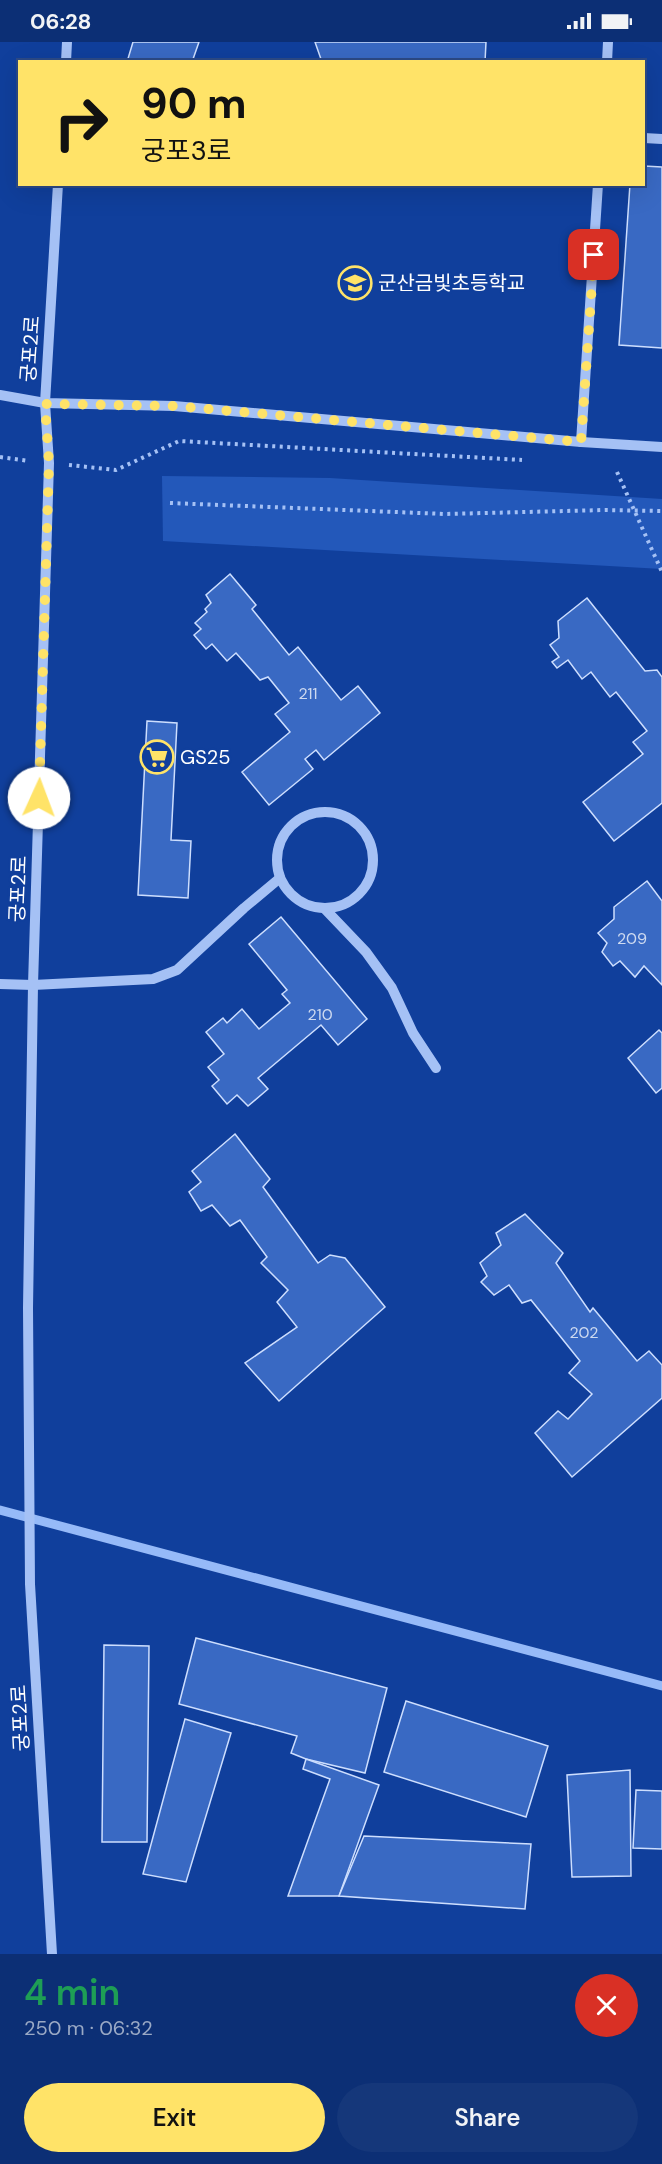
<!DOCTYPE html>
<html lang="en">
<head>
<meta charset="utf-8">
<style>
  body { margin:0; font-family:"DM Sans","Noto Sans KR",sans-serif; background:#15377a; color:#f1f3f6; height:100vh; display:flex; flex-direction:column; font-size:22px; white-space:nowrap }
  * { box-sizing:border-box; margin:0 }
  p { font-size:20px; color:#9aa9c5 }
  .icon { flex:none; width:33px; height:33px; fill:none; stroke:currentColor; stroke-width:2; stroke-linecap:round; stroke-linejoin:round }
  .map { position:relative; height:1912px; overflow:hidden }
  .sheet { display:flex; flex-direction:column; background:#0c2f75; flex:1 }
  .sheet>* { flex:none }
  .guide { position:absolute; left:18px; top:18px; width:627px; height:126px; border-radius:0px; box-shadow:0 6px 24px #0002,0 0 0 2px #2c4a87; background:#ffe368; color:#111; overflow:hidden }
  .pin { position:absolute; display:grid; place-items:center; width:51px; height:51px; color:#fff; margin:-26px; border-radius:12px; box-shadow:0 3px 9px #0006 }
  .me { position:absolute; width:66px; margin:-33px; rotate:2deg; stroke-linejoin:round; filter:drop-shadow(0 0 4px #0008) }
  .turn { display:flex; align-items:center; gap:21px; height:126px; padding:0 24px; font-size:27px }
  .turn .icon { width:78px; height:78px; stroke-width:2.5 }
  .turn b { display:block; font-size:42px; line-height:51px }
  .round { display:grid; place-items:center; flex:none; width:63px; height:63px; border-radius:32px; background:#15377a }
  .head { display:flex; align-items:center; justify-content:space-between; height:102px; padding:0 24px }
  h1 { font-size:36px; font-weight:600; line-height:45px; color:#1e9e55 }
  .primary-button { display:flex; gap:12px; margin-top:auto; padding:12px 24px }
  .primary-button a { flex:1; height:69px; border-radius:36px; background:#ffe368; color:#111; font-size:24px; font-weight:600; line-height:69px; text-align:center }
  .primary-button a+a { background:#15377a; color:#f1f3f6 }
  .status { display:flex; justify-content:space-between; align-items:center; height:42px; padding:0 30px; background:#0c2f75; direction:ltr }
  .status svg { height:16px; fill:currentColor }
  .map>svg:first-child { display:block }
</style>
</head>
<body>
<div class="status"><b>06:28</b><svg viewBox="0 0 49 12"><path d="M0 12V9h3v3zM5 12V6h3v6zM10 12V3h3v9zM15 12V0h3v12zM26 1h20v11H26zM47 4h2v5h-2z"/></svg></div>
<div class="map">
<svg width="662" height="1912" viewBox="0 0 662 1912">
  <rect width="100%" height="100%" fill="#103f9c"/>
  <polygon fill="#2358ba" points="162,434 330,436 662,457 662,527 163,499"/>
  <g fill="none" stroke-linecap="round" stroke-linejoin="round">
    <polyline stroke="#96baf8" stroke-width="9" points="0,1468 662,1644"/>
  </g>
  <g fill="#3969c3" stroke="#cddefe" stroke-width="1.5">
    <polygon points="133,0 199,0 192,20 127,20"/>
    <polygon points="315,0 486,0 485,20 322,20"/>
    <polygon points="644,124 662,125 662,306 619,303 630,142 644,142"/>
    <polygon points="230,532 256,563 252,567 289,613 298,605 341,658 358,644 380,671 324,718 316,708 305,717 313,727 269,763 242,730 290,690 275,672 289,661 268,635 260,638 236,611 227,619 212,602 206,607 194,593 201,587 195,581 207,570 205,567 211,561 206,553"/>
    <polygon points="587,556 645,629 657,628 662,635 662,761 614,799 583,760 643,712 633,700 647,689 616,650 610,655 591,630 582,637 568,618 557,626 552,620 559,615 550,603 559,596 558,579"/>
    <polygon points="147,679 177,681 171,798 191,799 188,856 138,853"/>
    <polygon points="647,839 662,859 662,943 644,924 635,935 620,919 613,924 602,910 607,901 598,891 614,877 614,865"/>
    <polygon points="281,875 367,977 338,1003 321,983 258,1036 268,1047 248,1064 237,1053 227,1062 212,1044 219,1038 208,1025 224,1012 206,990 223,976 227,981 242,967 259,987 290,961 282,952 287,948 249,902"/>
    <polygon points="659,988 662,991 662,1046 656,1051 628,1016"/>
    <polygon points="235,1092 270,1137 263,1145 318,1221 330,1213 345,1216 385,1265 279,1359 245,1321 297,1285 277,1260 288,1248 261,1221 267,1215 240,1178 230,1184 212,1163 201,1169 189,1150 201,1140 192,1129"/>
    <polygon points="525,1172 563,1211 556,1221 590,1270 593,1266 637,1319 649,1309 662,1323 662,1356 572,1435 535,1391 558,1369 568,1377 592,1352 569,1331 580,1319 531,1258 522,1261 509,1243 494,1253 481,1240 487,1234 480,1221 501,1203 496,1191"/>
    <polygon points="196,1596 387,1646 365,1731 306,1717 291,1711 297,1694 179,1662"/>
    <polygon points="104,1603 149,1604 147,1800 102,1800"/>
    <polygon points="406,1659 548,1704 526,1775 384,1730"/>
    <polygon points="185,1677 231,1691 186,1840 143,1832"/>
    <polygon points="306,1717 379,1743 339,1854 288,1854 330,1737 303,1727"/>
    <polygon points="630,1728 631,1834 572,1835 567,1733"/>
    <polygon points="636,1748 662,1749 662,1807 633,1806"/>
    <polygon points="364,1794 531,1802 525,1867 339,1854"/>
  </g>
  <g fill="none" stroke-linecap="round" stroke-linejoin="round">
    <g stroke="#a5c1f5" stroke-width="4" stroke-dasharray="3 4.5" stroke-linecap="butt">
      <polyline points="0,415 29,419"/>
      <polyline points="69,423 116,428 179,399 522,418"/>
      <polyline points="617,430 662,530"/>
      <polyline points="170,461 445,472 605,468 662,469"/>
    </g>
    <g stroke="#a5c1f5" stroke-width="10">
      <polyline points="66,20 67,0"/>
      <polyline points="607,20 608,0"/>
      <polyline points="644,96 662,97"/>
      <polyline points="0,353 45,361 174,364 581,400 662,405"/>
      <polyline points="581,400 598,142"/>
      <circle cx="325" cy="818" r="48"/>
      <polyline points="324,866 366,910 392,946 413,991 436,1026"/>
      <polyline points="0,942 33,943 153,937 177,928 244,866 280,836"/>
      <polyline points="52,1912 30,1542 28,1266 33,943 49,421 45,361 58,142"/>
    </g>
  </g>
  <g fill="none" stroke-linecap="round" stroke-linejoin="round">
    <polyline stroke="#ffe368" stroke-width="10" stroke-dasharray="0 18" points="39,756 49,421 45,362 174,364 581,400 594,213"/>
  </g>
  <defs>
    <g id="school-ring" transform="scale(1.725)"><circle r="9.5" fill="#103f9c" stroke="#ffe368" stroke-width="1.5"/><path d="M0-5L7-2L0 1L-7-2ZM-4 1L0 2.5L4 1V4Q0 6-4 4Z" fill="#ffe368"/></g>
    <g id="supermarket-ring" transform="scale(1.725)"><circle r="9.5" fill="#103f9c" stroke="#ffe368" stroke-width="1.5"/><path d="M-6-5.5h2.5l.6 2H6L4.5 2H-2.5L-4.4-4H-6ZM-1.5 3.2a1.3 1.3 0 1 0 .1 0ZM3 3.2a1.3 1.3 0 1 0 .1 0Z" fill="#ffe368"/></g>
  </defs>
  <g fill-rule="evenodd">
    <use href="#school-ring" x="355" y="241"/>
    <use href="#supermarket-ring" x="157" y="715"/>
  </g>
  <g text-anchor="middle" stroke-width="4.5" stroke-linejoin="round" paint-order="stroke">
    <g font-size="16" fill="#cedaf0">
      <text x="308" y="657">211</text>
      <text x="632" y="902">209</text>
      <text x="320" y="978">210</text>
      <text x="584" y="1296">202</text>
    </g>
    <g font-size="20" fill="#fff" stroke="#103f9c" text-anchor="start">
      <text x="378" y="248">군산금빛초등학교</text>
      <text x="180" y="722">GS25</text>
    </g>
    <g font-size="20" fill="#fff" stroke="#103f9c">
      <text transform="translate(30 307) rotate(-86)" y="7">궁포2로</text>
      <text transform="translate(18 847) rotate(-88)" y="7">궁포2로</text>
      <text transform="translate(20 1676) rotate(-93)" y="7">궁포2로</text>
    </g>
  </g>
</svg>
<div class="pin" style="left:594px;top:213px;background:#d93025"><svg class="icon" aria-label="arrive" viewBox="0 0 24 24"><path d="M6 21V4h12l-3 4 3 4H6"/></svg></div>
<svg class="me" style="left:39px;top:756px" viewBox="-20 -20 40 40"><circle r="19" fill="#fff"/><path d="M0-13L10 11 0 6-10 11z" fill="#ffe368"/></svg>
<div class="guide">
<div class="turn"><svg class="icon" aria-label="right" viewBox="0 0 24 24"><path d="M7 20v-9h11M14 6l5 5-5 5"/></svg><div><b>90 m</b>궁포3로</div></div>
</div>
</div>
<section class="sheet">
<div class="head"><div><h1>4 min</h1><p>250 m · 06:32</p></div><a class="round" style="background:#d93025;color:#fff"><svg class="icon" aria-label="close" viewBox="0 0 24 24"><path d="M6 6l12 12M18 6L6 18"/></svg></a></div>
<div class="primary-button"><a>Exit</a><a>Share</a></div>
</section>
</body>
</html>
